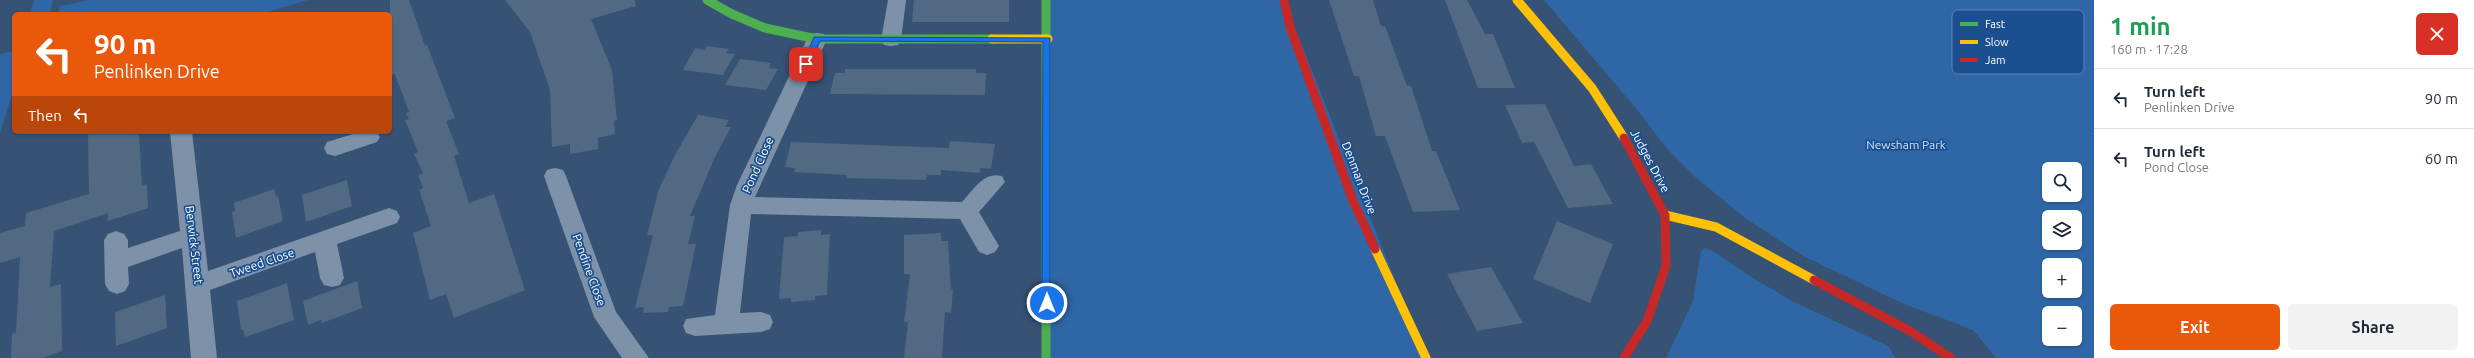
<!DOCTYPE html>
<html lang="en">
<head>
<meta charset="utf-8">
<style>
  body { margin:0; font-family:Ubuntu,sans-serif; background:#f2f2f3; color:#1f2937; height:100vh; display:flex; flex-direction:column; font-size:15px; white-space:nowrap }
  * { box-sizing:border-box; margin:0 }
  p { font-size:13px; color:#747a83 }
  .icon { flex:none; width:22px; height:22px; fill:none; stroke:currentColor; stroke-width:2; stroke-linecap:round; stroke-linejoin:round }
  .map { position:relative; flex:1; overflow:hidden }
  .drawer { display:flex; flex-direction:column; background:#fff; width:380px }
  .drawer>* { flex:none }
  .banner { position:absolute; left:12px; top:12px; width:380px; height:122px; border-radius:6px; box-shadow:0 1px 3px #0004; background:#ea580c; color:#fff; overflow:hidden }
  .tools { position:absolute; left:2042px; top:162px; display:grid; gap:8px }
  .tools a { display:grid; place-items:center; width:40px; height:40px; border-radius:6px; background:#fff; box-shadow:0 1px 3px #0004; font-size:20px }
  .pin { position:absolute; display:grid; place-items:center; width:34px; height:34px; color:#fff; margin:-17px; border-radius:8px; box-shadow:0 2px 6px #0006 }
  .me { position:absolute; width:44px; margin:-22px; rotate:0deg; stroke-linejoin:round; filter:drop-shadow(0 0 3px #0008) }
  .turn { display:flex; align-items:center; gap:14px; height:84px; padding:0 16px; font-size:18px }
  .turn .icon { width:52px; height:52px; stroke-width:2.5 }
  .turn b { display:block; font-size:28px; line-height:34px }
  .then { display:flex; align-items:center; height:38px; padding:0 16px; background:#0003; gap:8px; font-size:15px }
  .round { display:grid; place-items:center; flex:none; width:42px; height:42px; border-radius:6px; background:#f2f2f3 }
  .summary { display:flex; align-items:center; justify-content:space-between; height:68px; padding:0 16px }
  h1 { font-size:24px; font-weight:600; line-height:30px; color:#1e9e55 }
  .button { display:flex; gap:8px; margin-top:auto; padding:8px 16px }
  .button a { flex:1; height:46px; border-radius:6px; background:#ea580c; color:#fff; font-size:16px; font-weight:600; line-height:46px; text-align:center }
  .button a+a { background:#f2f2f3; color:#1f2937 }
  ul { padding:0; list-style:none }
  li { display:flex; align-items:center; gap:12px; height:60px; padding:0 16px; border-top:1px solid #e0e1e3 }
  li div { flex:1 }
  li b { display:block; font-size:15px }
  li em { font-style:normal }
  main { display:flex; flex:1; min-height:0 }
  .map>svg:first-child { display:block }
</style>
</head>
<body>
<main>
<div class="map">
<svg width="2094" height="358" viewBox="0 0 2094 358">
  <rect width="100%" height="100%" fill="#365274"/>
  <g fill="#2f66a5" fill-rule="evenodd">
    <polygon points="34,0 53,0 50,14 30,14"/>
    <polygon points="89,0 308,0 261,14 58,14 60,6"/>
    <polygon points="1046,0 1284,0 1426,358 1047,358"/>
    <path d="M1544,0H2094V358H1996L1973,330L1904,304L1803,256L1745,218L1694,176L1667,149L1639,112ZM2049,169H2075V195H2049ZM2049,217H2075V243H2049ZM2049,265H2075V291H2049ZM2049,313H2075V339H2049Z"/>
    <polygon points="14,51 14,88 0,134 0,54"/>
    <polygon points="1705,248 1713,251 1753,278 1794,302 1888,346 1896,358 1666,358 1693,301 1701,251"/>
  </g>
  <g fill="#526984">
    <polygon points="390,0 409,0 425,46 427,45 455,118 446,121 459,154 454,156 469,203 494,194 525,290 454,318 446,294 430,300 413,233 431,226 419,190 423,188 418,175 423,173 414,154 418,152 405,120 409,119 406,113 409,112 395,74 390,75"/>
    <polygon points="505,0 635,0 636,6 591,19 612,70 617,120 614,121 615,134 598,138 598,149 570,154 570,144 552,147 550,90 530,32"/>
    <polygon points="914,0 1009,0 1009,22 912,22"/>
    <polygon points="1329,0 1373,0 1381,26 1385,26 1407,86 1411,86 1432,151 1436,151 1460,210 1413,212 1385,136 1376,136 1359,76 1354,76"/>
    <polygon points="1445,0 1467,0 1485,34 1493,34 1515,88 1478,88"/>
    <polygon points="707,46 729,49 726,53 735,54 723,75 683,70 695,48 704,50"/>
    <polygon points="740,59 771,63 769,68 778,69 766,90 725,85"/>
    <polygon points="845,69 976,69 976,73 986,73 985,95 830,94 835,73 845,73"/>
    <polygon points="1545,104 1574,166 1591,164 1613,204 1568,208 1534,142 1522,143 1505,105"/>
    <polygon points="698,115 729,120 725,127 731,127 715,157 690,216 695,216 688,244 696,244 683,306 669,307 668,312 643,313 644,307 635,308 653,235 647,235 659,189 675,155"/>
    <polygon points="88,132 139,132 142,186 147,184 148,208 108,221 108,213 54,231 50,287 61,284 62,351 43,358 11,358 12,334 16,333 20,257 0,263 0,233 25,226 26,213 89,194"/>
    <polygon points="950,141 995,144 991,169 980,168 980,173 941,170 941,175 927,175 926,180 846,178 847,175 794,172 795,168 785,167 791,142 949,148"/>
    <polygon points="347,180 352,206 306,222 302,195"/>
    <polygon points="274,189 276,197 278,196 283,221 236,238 232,212 235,211 234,203"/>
    <polygon points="1557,221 1613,244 1590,303 1533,279"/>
    <polygon points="821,230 821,235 830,234 827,295 815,296 815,300 791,302 791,298 779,299 784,237 798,236 798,232"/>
    <polygon points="941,233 941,241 948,241 951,289 953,289 951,313 945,312 942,358 904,358 908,322 904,322 910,274 904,274 904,235"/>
    <polygon points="1491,267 1523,323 1477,331 1447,274"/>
    <polygon points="357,281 362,308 322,323 321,320 308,325 303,301"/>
    <polygon points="287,283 294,320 245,337 243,329 241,330 237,301"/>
    <polygon points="165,295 167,328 116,346 115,312"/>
  </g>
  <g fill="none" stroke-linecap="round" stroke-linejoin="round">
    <g fill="#7d92a8" fill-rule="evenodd">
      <polygon points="888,0 906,0 901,40 898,45 891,46 884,45 881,40"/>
      <path d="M817,33L824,34L827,39L755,197L962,202C973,190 984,171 1002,176L1005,182L979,212L999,246L995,252L987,255L979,252L960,219L751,214L740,313L761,312L770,315L773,322L770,329L761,332L695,336L686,333L683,326L686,319L715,315L730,205L737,185L807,39L810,34Z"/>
      <polygon points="170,132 192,132 208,271 389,208 397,211 400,217 397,223 337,244 344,278 340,285 332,287 324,285 320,278 315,252 210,290 217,358 191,358 182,248 128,267 129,284 125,291 117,294 109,291 105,284 104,240 108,234 116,231 124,234 128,240 128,248 180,231"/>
      <polygon points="360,132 377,132 380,137 377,142 335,156 327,154 324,148 327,142"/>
      <polygon points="555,168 563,170 566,176 616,312 649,358 622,358 594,317 544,176 547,170"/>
    </g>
    <g stroke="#4caf50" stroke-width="9">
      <polyline points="707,0 732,14 765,28 817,39 992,39"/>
      <polyline points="1046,0 1046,358"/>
    </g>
    <g stroke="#ffc107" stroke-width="9">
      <polyline points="1517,0 1592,88 1624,138"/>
      <polyline points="992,39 1048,39"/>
      <polyline points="1665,215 1716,227 1814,280"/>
      <polyline points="1375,249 1426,358"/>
    </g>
    <g stroke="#c62828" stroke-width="9">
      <polyline points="1284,0 1290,27 1353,201 1375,249"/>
      <polyline points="1624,138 1665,215 1666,266 1647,321 1624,358"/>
      <polyline points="1814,280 1910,331 1951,358"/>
    </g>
  </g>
  <polygon fill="#1a73e8" stroke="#114b97" points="814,37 1050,38 1050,305 1047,307 1042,303 1043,42 820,41 809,65 803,65 802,64"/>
  <g text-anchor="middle" stroke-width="3.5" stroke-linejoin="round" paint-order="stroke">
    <g font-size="12" fill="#cfe3fa" stroke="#1b4f8f">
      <text x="1906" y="149">Newsham Park</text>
    </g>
    <g font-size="12" fill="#fff" stroke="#1b4f8f">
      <text transform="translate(1650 161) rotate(62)" y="4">Judges Drive</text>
      <text transform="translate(758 165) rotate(-66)" y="4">Pond Close</text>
      <text transform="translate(1359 178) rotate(69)" y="4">Denman Drive</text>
      <text transform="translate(194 245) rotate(83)" y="4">Berwick Street</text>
      <text transform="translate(262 263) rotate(-19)" y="4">Tweed Close</text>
      <text transform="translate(589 270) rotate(70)" y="4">Pendine Close</text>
    </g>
  </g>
  <rect x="1952" y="10" width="132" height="64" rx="6" fill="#1b4f8f" stroke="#5f84b1" stroke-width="1"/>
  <rect x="1960" y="22" width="18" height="4" fill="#4caf50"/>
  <rect x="1960" y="40" width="18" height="4" fill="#ffc107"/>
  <rect x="1960" y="58" width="18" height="4" fill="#c62828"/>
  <g font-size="11" fill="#fff">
    <text x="1985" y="28">Fast</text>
    <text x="1985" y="46">Slow</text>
    <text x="1985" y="64">Jam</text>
  </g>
</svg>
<div class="tools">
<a><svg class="icon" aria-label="search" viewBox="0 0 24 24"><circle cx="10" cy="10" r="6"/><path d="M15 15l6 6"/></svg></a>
<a><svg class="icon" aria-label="layers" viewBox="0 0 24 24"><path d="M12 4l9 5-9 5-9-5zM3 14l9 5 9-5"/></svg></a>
<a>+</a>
<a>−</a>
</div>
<div class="pin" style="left:806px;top:64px;background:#d93025"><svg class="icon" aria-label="arrive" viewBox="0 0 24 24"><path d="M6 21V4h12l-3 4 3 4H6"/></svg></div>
<svg class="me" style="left:1047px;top:303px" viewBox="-20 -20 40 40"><circle r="17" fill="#1a73e8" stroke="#fff" stroke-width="3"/><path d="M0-11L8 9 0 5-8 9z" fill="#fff"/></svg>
<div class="banner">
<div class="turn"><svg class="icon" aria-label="left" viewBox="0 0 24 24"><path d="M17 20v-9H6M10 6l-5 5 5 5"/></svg><div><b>90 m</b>Penlinken Drive</div></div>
<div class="then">Then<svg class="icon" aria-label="left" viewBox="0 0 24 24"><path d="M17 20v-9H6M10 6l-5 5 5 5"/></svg></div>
</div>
</div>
<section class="drawer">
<div class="summary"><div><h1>1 min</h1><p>160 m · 17:28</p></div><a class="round" style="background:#d93025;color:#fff"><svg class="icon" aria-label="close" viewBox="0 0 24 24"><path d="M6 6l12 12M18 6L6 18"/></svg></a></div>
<ul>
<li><svg class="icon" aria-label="left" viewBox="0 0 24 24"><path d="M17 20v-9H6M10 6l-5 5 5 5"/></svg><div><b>Turn left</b><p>Penlinken Drive</p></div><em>90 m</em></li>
<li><svg class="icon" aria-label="left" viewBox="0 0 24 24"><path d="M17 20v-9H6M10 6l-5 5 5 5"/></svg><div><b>Turn left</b><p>Pond Close</p></div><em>60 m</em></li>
</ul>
<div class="button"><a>Exit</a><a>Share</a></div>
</section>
</main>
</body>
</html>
